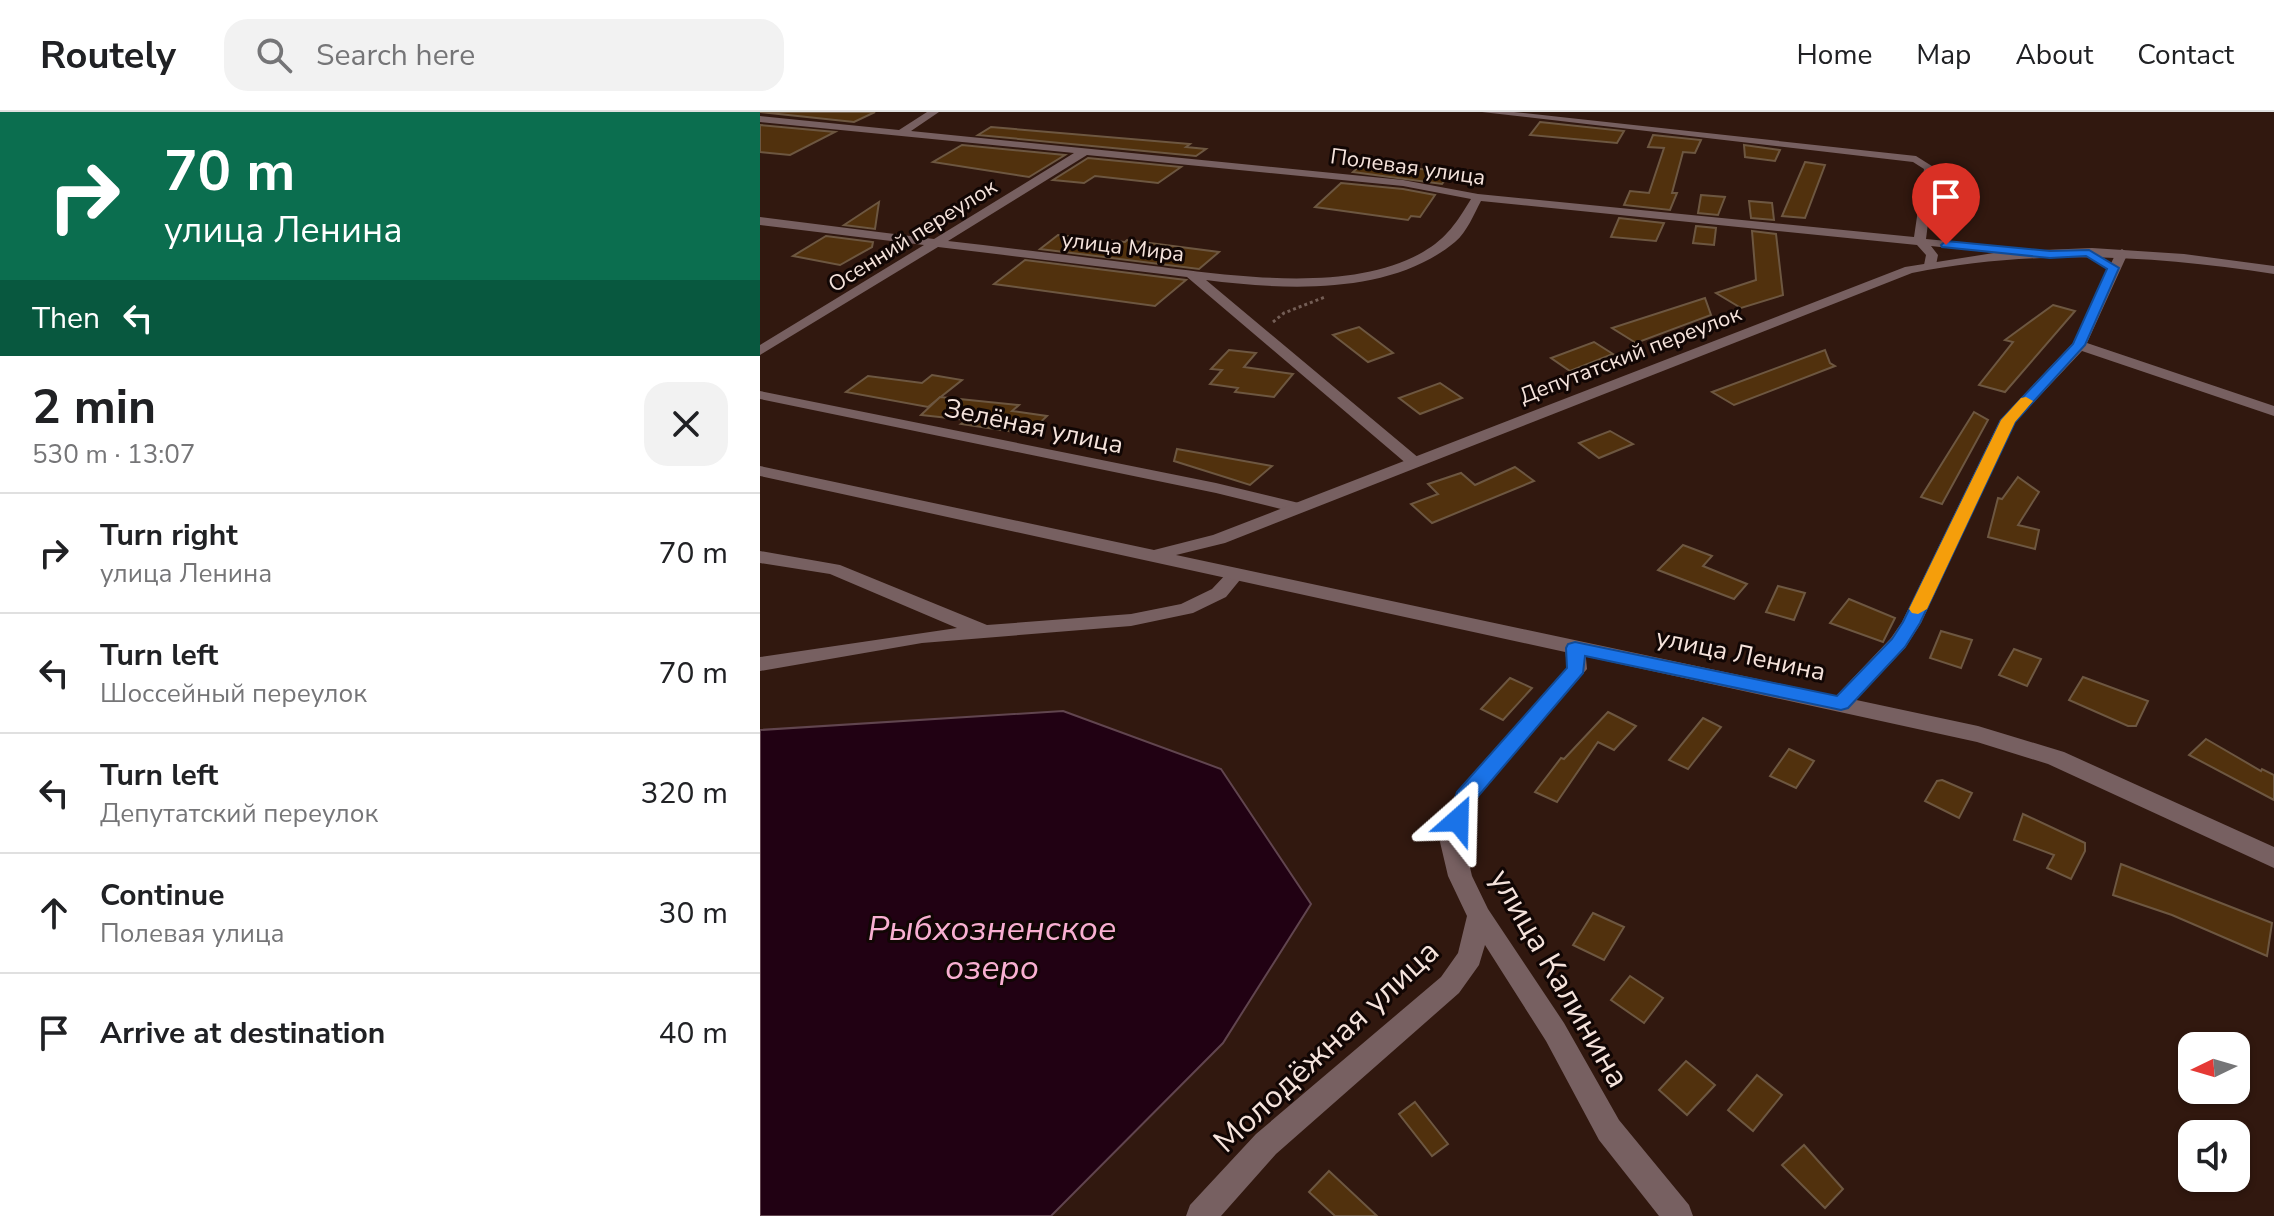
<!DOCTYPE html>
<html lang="en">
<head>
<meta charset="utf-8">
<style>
  body { margin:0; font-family:"Nunito Sans",sans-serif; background:#f2f2f2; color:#202124; height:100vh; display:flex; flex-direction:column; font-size:30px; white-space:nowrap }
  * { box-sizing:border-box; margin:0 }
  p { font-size:26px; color:#757577 }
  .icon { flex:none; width:44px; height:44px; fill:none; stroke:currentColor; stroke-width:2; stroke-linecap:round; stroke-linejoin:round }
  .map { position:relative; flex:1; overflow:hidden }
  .panel { display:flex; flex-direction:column; background:#fff; width:760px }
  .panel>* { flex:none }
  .hud { background:#0b6e4f; color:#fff; overflow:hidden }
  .needle { width:52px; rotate:265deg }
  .controls { position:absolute; left:1418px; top:920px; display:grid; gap:16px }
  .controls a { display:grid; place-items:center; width:72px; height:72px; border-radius:16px; background:#fff; box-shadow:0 2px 6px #0004; font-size:40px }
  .pin { position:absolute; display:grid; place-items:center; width:68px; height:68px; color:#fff; margin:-82px -34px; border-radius:50% 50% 50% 0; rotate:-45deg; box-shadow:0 0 8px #0007 }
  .pin .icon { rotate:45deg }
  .me { position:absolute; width:88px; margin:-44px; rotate:25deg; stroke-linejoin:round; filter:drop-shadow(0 0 6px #0008) }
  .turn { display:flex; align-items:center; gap:28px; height:168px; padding:0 32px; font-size:36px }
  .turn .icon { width:104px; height:104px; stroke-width:2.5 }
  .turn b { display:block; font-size:56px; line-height:68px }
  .then { display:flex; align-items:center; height:76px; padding:0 32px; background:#0003; gap:16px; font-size:30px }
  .round { display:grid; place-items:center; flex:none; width:84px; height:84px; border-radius:24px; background:#f2f2f2 }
  .headline { display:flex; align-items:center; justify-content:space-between; height:136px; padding:0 32px }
  h1 { font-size:48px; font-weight:700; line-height:60px }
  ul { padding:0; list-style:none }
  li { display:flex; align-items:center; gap:24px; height:120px; padding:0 32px; border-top:2px solid #e0e0e0 }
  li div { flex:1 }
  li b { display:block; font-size:30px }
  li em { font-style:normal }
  header { display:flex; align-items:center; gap:48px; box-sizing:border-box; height:112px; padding:0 40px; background:#fff; border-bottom:2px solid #e0e0e0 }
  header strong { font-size:38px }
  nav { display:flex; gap:44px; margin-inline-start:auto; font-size:28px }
  .search { width:560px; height:72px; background:#f2f2f2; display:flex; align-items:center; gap:20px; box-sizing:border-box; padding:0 28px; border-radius:24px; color:#757577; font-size:30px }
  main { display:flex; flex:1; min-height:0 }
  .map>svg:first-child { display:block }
</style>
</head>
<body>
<header>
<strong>Routely</strong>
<div class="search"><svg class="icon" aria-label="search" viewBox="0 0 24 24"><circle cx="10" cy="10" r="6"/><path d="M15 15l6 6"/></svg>Search here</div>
<nav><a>Home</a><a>Map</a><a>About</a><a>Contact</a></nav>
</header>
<main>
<section class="panel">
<div class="hud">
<div class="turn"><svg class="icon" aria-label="right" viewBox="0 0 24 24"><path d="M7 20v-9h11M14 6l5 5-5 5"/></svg><div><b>70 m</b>улица Ленина</div></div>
<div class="then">Then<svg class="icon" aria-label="left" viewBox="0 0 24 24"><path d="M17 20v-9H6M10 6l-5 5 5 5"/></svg></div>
</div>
<div class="headline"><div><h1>2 min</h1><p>530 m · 13:07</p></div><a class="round"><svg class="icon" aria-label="close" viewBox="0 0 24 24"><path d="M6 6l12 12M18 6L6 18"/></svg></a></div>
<ul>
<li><svg class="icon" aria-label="right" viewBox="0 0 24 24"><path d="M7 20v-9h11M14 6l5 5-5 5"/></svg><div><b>Turn right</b><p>улица Ленина</p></div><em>70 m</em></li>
<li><svg class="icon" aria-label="left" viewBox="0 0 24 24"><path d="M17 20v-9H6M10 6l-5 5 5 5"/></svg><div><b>Turn left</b><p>Шоссейный переулок</p></div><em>70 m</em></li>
<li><svg class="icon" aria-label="left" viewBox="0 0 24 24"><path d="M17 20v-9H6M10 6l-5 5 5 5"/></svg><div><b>Turn left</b><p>Депутатский переулок</p></div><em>320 m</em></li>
<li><svg class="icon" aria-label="ahead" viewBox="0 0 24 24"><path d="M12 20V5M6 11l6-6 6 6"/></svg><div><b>Continue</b><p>Полевая улица</p></div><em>30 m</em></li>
<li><svg class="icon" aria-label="arrive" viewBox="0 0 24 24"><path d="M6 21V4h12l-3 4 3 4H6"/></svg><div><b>Arrive at destination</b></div><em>40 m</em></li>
</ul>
</section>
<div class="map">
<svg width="1514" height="1104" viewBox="0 0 1514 1104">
  <rect width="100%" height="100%" fill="#31180f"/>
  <polygon fill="#210113" stroke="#61454f" stroke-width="2" points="303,599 461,657 551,792 463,931 291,1104 0,1104 0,618"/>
  <g fill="#51310d" stroke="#6d5741" stroke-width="2">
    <polygon points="0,0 115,0 94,10"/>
    <polygon points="780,10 864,19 857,31 770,23"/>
    <polygon points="0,13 75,20 30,43 0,40"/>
    <polygon points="231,15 430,32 426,35 446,37 436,44 218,23"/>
    <polygon points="893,23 941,28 935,41 923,40 912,81 917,81 910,98 864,93 870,79 889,81 904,36 888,35"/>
    <polygon points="202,33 305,43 269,65 173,50"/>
    <polygon points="984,33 1020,38 1015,49 985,45"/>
    <polygon points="328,46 421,55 398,71 335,64 324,71 293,68"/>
    <polygon points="1045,50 1065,53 1045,106 1022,104"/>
    <polygon points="602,52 620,53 691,60 682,72 593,60"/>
    <polygon points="581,71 643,77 675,83 660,105 651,104 648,108 555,95"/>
    <polygon points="941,83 965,85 958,103 938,101"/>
    <polygon points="989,89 1012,91 1014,108 991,106"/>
    <polygon points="119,90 115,117 84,113"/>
    <polygon points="859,106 904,111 896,129 851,125"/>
    <polygon points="936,114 956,116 954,133 933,131"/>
    <polygon points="992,119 1016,122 1023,183 981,196 956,181 996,168"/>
    <polygon points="298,123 365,130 367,128 459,140 439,157 280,137"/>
    <polygon points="66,124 113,130 112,135 80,153 33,144"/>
    <polygon points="265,148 426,168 395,194 234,172"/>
    <polygon points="945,186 951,203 876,231 852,216"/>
    <polygon points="1293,193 1315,199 1245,280 1219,273 1253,230 1245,228"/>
    <polygon points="599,215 633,241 608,250 573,223"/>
    <polygon points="834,230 853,242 810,259 791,246"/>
    <polygon points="469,238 496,241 484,255 533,262 514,285 475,280 478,276 450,272 462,258 451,257"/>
    <polygon points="1065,238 1070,251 1075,254 974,293 952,280"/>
    <polygon points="172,263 202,268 168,295 86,280 108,264 162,271"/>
    <polygon points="680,271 702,286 660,302 639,286"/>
    <polygon points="180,285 259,293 252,299 287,304 268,322 201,312 207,308 161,303"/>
    <polygon points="1214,300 1228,308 1182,392 1161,385"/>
    <polygon points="850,319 873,332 839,346 819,331"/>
    <polygon points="417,337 512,354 490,373 414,349"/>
    <polygon points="755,355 774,369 672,411 651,392 678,382 668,372 701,361 715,373"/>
    <polygon points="1258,365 1279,380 1258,413 1279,418 1275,437 1228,425 1238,386 1242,387"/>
    <polygon points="923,433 952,444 943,454 987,472 974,487 898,458"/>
    <polygon points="1018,474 1045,481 1034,508 1006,500"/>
    <polygon points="1089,487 1135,506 1123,530 1070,511"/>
    <polygon points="1181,519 1212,528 1201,556 1170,546"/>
    <polygon points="1254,537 1281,547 1267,574 1239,563"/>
    <polygon points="1323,565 1388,589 1376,614 1368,614 1309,588"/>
    <polygon points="750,566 772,576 743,608 721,597"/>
    <polygon points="848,600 876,614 854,638 838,630 797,690 775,680 801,646 804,647"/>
    <polygon points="943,606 961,615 928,657 909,648"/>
    <polygon points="1446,627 1501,659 1502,657 1514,663 1514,688 1429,643"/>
    <polygon points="1029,637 1054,649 1036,676 1010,664"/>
    <polygon points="1182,668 1212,681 1199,706 1165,689 1177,669"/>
    <polygon points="1263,702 1325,731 1325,739 1311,767 1287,756 1294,743 1254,728"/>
    <polygon points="1361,752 1512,811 1507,844 1412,803 1353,783"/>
    <polygon points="833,801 864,815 844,848 813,833"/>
    <polygon points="870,864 903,886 884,911 851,888"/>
    <polygon points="926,949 955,973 927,1003 899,978"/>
    <polygon points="997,963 1022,983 993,1019 968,998"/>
    <polygon points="655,990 688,1032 672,1044 639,1002"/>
    <polygon points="1044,1033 1083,1077 1065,1096 1022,1053"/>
    <polygon points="569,1059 617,1104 575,1104 549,1080"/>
  </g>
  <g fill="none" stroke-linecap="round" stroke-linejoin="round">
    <polyline stroke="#745e56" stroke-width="3" stroke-dasharray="3 3" stroke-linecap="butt" points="513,210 524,201 565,185"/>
    <g fill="#776061" fill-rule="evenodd">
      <path d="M167,0H179L151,19L643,68L718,82L1154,125L1164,57L1153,50L722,0H754L1156,44L1175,56L1166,127L1282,138L1288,142L1282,146L1171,134L1178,143L1176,153L1170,157L1164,153L1166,143L1157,133L721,89C714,102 707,120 695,130C630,184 524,178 446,168L660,347V353H648L427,165L178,135L0,243V233L164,133L0,113V105L174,127L314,41L0,10V4L139,18ZM327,43L643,74L711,87C697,110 687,126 663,140C586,185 454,161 370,151C309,143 249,136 188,129Z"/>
      <polygon points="1362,137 1368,141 1327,231 1514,294 1514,304 1322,239 1255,310 1161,511 1145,536 1088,596 1074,596 1071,591 1074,586 1131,526 1142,510 1240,308 1313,231 1356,141"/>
      <polygon points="0,279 456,371 543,392 546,396 537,401 456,381 0,287"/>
      <polygon points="0,439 80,453 227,513 371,502 421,492 452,477 469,459 481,459 484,463 466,485 433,501 371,514 162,531 0,559 0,545 197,516 70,462 0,451"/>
      <polygon points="815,529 825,536 827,557 714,689 704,730 712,764 728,797 804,911 859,1008 929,1093 933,1104 899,1104 839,1028 786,929 725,833 719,853 699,881 516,1042 461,1104 426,1104 430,1093 496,1022 681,865 698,841 707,804 688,764 680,730 693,686 807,556 805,536"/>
    </g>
    <path fill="#776061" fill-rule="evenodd" d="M1332,136L1424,142L1514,154V162C1392,143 1274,137 1152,161L465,431L416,443L1218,614L1304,640L1514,735V756L1288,652L1217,630L0,364V354L394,438L453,423L1145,155L1240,140Z"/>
  </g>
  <polygon fill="#1a73e8" stroke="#114b97" stroke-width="2" points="1186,129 1290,139 1329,138 1359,156 1325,233 1255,310 1160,511 1145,535 1088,596 1081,598 825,544 823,561 714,689 706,714 691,714 688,708 697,680 807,556 806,536 808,532 815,530 1077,584 1132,527 1143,510 1241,308 1313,232 1347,157 1326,144 1290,146 1182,135 1181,133"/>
  <polygon fill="#f59e0b" points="1266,285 1273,289 1255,310 1167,497 1158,502 1152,501 1149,497 1241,308 1261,286"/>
  <g text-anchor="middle" stroke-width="6" stroke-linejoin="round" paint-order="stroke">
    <g font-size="22" fill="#f5e3dc" stroke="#110604">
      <text transform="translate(648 54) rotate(8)" y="8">Полевая улица</text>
      <text transform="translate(152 123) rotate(-32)" y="8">Осенний переулок</text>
      <text transform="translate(363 134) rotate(7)" y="8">улица Мира</text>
      <text transform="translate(870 242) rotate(-21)" y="8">Депутатский переулок</text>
    </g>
    <g font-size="26" fill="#f5e3dc" stroke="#110604">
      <text transform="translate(274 314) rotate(12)" y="9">Зелёная улица</text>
      <text transform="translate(981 542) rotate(12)" y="9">улица Ленина</text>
    </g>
    <g font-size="32" fill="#f5e3dc" stroke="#110604">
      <text transform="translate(800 866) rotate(60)" y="11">улица Калинина</text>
      <text transform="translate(566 934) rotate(-43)" y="11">Молодёжная улица</text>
    </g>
    <g font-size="34" font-style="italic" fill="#f9afd2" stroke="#110604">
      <text x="232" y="828">Рыбхозненское<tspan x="232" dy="39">озеро</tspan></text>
    </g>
  </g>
</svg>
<div class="controls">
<a><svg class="needle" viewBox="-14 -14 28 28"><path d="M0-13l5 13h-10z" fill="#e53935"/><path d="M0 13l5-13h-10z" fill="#757577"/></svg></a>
<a><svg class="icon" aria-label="sound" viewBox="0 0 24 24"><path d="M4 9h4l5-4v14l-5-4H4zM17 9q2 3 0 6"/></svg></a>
</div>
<div class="pin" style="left:1186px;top:133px;background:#d93025"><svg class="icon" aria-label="arrive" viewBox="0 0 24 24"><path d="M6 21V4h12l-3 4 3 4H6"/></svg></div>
<svg class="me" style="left:698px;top:708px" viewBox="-20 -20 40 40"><path d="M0-17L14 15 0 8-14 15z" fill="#1a73e8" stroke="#fff" stroke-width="4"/></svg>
</div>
</main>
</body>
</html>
